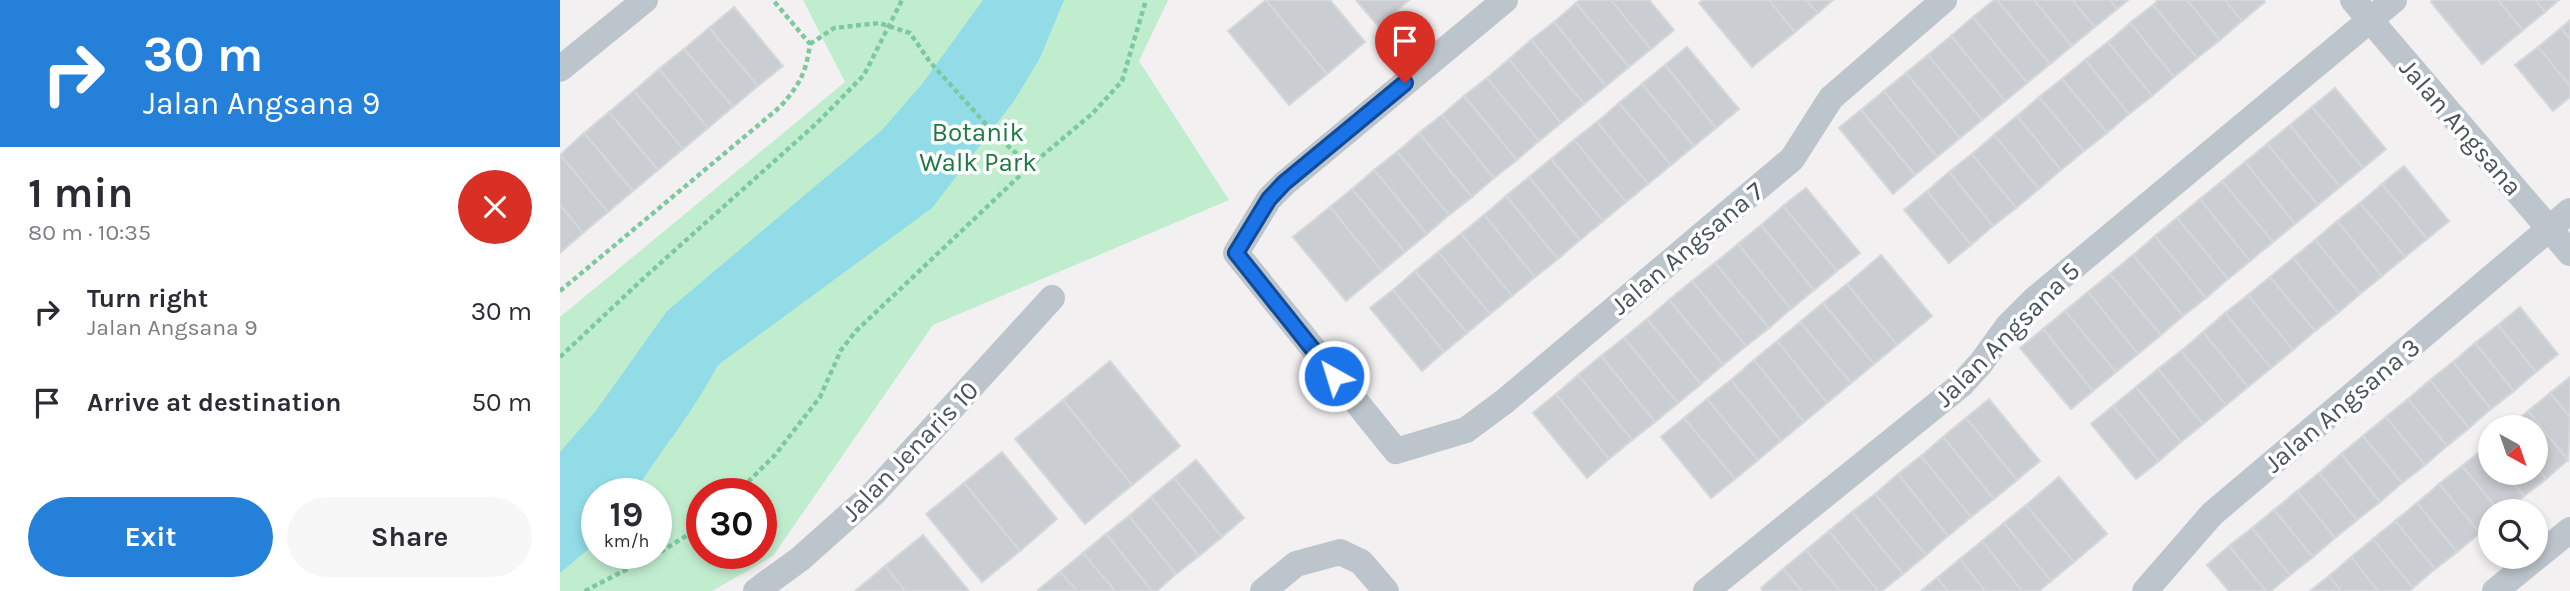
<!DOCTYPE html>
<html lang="en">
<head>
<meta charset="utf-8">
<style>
  body { margin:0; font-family:Karla,sans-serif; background:#f7f7f7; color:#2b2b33; height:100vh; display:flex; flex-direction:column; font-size:26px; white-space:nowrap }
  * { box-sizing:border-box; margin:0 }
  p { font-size:23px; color:#7c7c81 }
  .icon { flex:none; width:38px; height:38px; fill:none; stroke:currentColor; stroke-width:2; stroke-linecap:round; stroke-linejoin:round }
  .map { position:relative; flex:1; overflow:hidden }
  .sheet { display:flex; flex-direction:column; background:#fff; width:560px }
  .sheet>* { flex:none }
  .guide { background:#2480d8; color:#fff; overflow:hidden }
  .needle { width:46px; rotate:140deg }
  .tools { position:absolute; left:1918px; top:415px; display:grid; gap:14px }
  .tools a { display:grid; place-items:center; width:70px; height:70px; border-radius:50%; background:#fff; box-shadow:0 4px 10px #0003; font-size:35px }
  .speed { position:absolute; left:21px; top:478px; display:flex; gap:14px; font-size:35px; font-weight:700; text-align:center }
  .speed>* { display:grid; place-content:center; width:91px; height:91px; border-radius:50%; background:#fff; box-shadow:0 4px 10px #0003; line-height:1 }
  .speed small { font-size:18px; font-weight:400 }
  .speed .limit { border:10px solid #d22; background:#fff; color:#111 }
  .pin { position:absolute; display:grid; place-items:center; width:60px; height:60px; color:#fff; margin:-72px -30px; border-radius:50% 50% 50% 0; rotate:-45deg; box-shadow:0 0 7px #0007 }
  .pin .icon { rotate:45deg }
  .me { position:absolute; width:77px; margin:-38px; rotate:321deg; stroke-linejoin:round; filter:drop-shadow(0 0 5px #0008) }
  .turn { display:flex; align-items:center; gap:24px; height:147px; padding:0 28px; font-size:32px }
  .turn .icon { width:91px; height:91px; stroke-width:2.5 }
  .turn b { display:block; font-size:49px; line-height:60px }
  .round { display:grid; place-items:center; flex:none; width:74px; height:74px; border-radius:37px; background:#f7f7f7 }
  .summary { display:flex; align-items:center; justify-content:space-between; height:119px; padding:0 28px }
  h1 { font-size:42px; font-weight:700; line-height:52px }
  .button { display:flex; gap:14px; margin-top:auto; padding:14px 28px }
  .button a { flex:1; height:80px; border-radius:42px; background:#2480d8; color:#fff; font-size:28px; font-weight:700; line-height:80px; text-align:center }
  .button a+a { background:#f7f7f7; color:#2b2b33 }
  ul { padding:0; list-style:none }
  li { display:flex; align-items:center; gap:21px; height:91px; padding:0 28px }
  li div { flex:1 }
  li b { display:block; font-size:26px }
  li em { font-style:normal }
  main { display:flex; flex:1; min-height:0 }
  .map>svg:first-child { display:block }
</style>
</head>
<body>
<main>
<section class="sheet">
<div class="guide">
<div class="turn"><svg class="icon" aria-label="right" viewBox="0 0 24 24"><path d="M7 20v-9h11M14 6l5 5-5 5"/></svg><div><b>30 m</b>Jalan Angsana 9</div></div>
</div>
<div class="summary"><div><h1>1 min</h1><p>80 m · 10:35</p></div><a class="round" style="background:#d93025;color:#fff"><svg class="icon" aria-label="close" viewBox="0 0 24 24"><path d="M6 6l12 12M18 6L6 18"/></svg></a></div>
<ul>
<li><svg class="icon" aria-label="right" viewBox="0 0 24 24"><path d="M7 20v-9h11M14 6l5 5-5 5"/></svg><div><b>Turn right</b><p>Jalan Angsana 9</p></div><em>30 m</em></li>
<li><svg class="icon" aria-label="arrive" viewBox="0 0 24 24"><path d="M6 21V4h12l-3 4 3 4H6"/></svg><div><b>Arrive at destination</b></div><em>50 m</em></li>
</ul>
<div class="button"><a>Exit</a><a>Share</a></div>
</section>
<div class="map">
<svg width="2010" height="591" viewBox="0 0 2010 591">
  <rect width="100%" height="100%" fill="#f2f0f0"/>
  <path fill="#c1edcf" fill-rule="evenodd" d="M243,0H608L579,61L669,200L373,325L213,556L152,591H0V317L285,82ZM37,494H96V553H37ZM142,494H201V553H142Z"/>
  <path fill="#91dce7" d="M423,0H504L480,58L454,101L372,208L158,365C134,411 101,450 74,493L37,494V542L0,573V452L35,412L107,311L322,130L362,84Z"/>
  <g fill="#cacdd2" stroke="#d4d7db" stroke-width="2">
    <polygon points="706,0 767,74 729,105 668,31"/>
    <polygon points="706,0 770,0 805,42 767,74"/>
    <polygon points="796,0 849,0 818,26"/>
    <polygon points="1020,0 1051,0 1091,49 1069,67 1016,3"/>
    <polygon points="1051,0 1089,0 1114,30 1091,49"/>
    <polygon points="1143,0 1209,0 1235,32 1192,67 1139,3"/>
    <polygon points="1209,0 1246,0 1258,13 1235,32"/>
    <polygon points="1246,0 1273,0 1258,13"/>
    <polygon points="1434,0 1437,0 1490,64 1467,83 1413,17"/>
    <polygon points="1437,0 1474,0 1512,46 1490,64"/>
    <polygon points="1474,0 1512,0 1535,27 1512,46"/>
    <polygon points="1512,0 1550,0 1557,9 1535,27"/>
    <polygon points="1550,0 1568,0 1557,9"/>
    <polygon points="1598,0 1627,0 1660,40 1637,58 1593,5"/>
    <polygon points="1627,0 1665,0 1682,21 1660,40"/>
    <polygon points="1665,0 1703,0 1705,2 1682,21"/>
    <polygon points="1873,0 1938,0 1963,30 1922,64 1871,2"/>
    <polygon points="1938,0 1976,0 1985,12 1963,30"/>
    <polygon points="1976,0 1999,0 1985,12"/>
    <polygon points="1016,3 1069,67 1046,86 994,22"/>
    <polygon points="1593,5 1637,58 1614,77 1570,23"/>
    <polygon points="174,7 223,66 198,86 149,28"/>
    <polygon points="1413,17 1467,83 1445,101 1391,36"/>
    <polygon points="2010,20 2010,39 2001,28"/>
    <polygon points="994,22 1046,86 1024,104 971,40"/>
    <polygon points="1570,23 1614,77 1592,96 1548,42"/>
    <polygon points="149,28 198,86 173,107 124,49"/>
    <polygon points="2001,28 2010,39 2010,86 1978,47"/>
    <polygon points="1391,36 1445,101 1422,120 1368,55"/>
    <polygon points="971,40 1024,104 1001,123 949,59"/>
    <polygon points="1548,42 1592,96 1569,114 1525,60"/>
    <polygon points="1127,47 1179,109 1156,128 1105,65"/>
    <polygon points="1978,47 2010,86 2010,97 1993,111 1955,65"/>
    <polygon points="124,49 173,107 148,128 99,69"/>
    <polygon points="1368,55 1422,120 1400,138 1346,73"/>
    <polygon points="949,59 1001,123 979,141 927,78"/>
    <polygon points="1525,60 1569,114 1547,133 1502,79"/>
    <polygon points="1105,65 1156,128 1134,146 1082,84"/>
    <polygon points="99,69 148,128 123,149 74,91"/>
    <polygon points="1346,73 1400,138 1377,157 1324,91"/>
    <polygon points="927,78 979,141 957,160 904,96"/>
    <polygon points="1502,79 1547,133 1524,151 1479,97"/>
    <polygon points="1082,84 1134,146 1111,165 1059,103"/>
    <polygon points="1775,88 1826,149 1803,168 1752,107"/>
    <polygon points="74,91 123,149 98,170 49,112"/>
    <polygon points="1324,91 1377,157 1355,175 1301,110"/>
    <polygon points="904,96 957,160 934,178 882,115"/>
    <polygon points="1479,97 1524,151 1501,170 1457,116"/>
    <polygon points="1059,103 1111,165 1088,184 1037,122"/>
    <polygon points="1752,107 1803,168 1780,187 1730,125"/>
    <polygon points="1301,110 1355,175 1333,194 1279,128"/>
    <polygon points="49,112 98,170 73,191 24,133"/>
    <polygon points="882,115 934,178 912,197 859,133"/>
    <polygon points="1457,116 1501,170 1479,189 1434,135"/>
    <polygon points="1037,122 1088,184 1066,202 1014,140"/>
    <polygon points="1730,125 1780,187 1758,205 1707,144"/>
    <polygon points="24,133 73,191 48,212 0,155"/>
    <polygon points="859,133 912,197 889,215 837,152"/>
    <polygon points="1434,135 1479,189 1456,208 1412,154"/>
    <polygon points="1014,140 1066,202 1043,221 991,159"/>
    <polygon points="1707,144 1758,205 1735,224 1685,162"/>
    <polygon points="837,152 889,215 867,234 814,170"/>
    <polygon points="1412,154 1456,208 1433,226 1389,172"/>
    <polygon points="0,155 48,212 23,233 0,205"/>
    <polygon points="991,159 1043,221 1020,240 969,177"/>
    <polygon points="1685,162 1735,224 1713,242 1662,181"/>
    <polygon points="1844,166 1889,221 1867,239 1822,184"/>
    <polygon points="814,170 867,234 845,252 792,189"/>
    <polygon points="1389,172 1433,226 1411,245 1367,191"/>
    <polygon points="969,177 1020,240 998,259 946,196"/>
    <polygon points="1662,181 1713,242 1690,261 1640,199"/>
    <polygon points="1822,184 1867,239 1845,257 1800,203"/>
    <polygon points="1246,188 1300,253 1277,271 1223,206"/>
    <polygon points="792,189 845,252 822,271 770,207"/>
    <polygon points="1367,191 1411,245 1389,263 1344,210"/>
    <polygon points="946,196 998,259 975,277 924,215"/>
    <polygon points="1640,199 1690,261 1668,279 1617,218"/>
    <polygon points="1800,203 1845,257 1822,276 1777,221"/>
    <polygon points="0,205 23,233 0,253"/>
    <polygon points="1223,206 1277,271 1254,290 1201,225"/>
    <polygon points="770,207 822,271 786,301 733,237"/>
    <polygon points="924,215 975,277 952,296 901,234"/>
    <polygon points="1617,218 1668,279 1646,298 1595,236"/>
    <polygon points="1777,221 1822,276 1800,294 1755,240"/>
    <polygon points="1201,225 1254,290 1231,309 1178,244"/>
    <polygon points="901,234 952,296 930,314 878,252"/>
    <polygon points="1595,236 1646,298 1623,316 1573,255"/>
    <polygon points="1755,240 1800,294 1778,313 1733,258"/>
    <polygon points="1178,244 1231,309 1209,328 1155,263"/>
    <polygon points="878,252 930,314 907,333 855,271"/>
    <polygon points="1321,255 1372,316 1337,345 1287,284"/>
    <polygon points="1573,255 1623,316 1601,335 1550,274"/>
    <polygon points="1733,258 1778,313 1755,331 1710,277"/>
    <polygon points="1155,263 1209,328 1186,346 1132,281"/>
    <polygon points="855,271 907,333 884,352 833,290"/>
    <polygon points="1550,274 1601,335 1578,354 1528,292"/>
    <polygon points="1710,277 1755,331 1733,350 1688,295"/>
    <polygon points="1132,281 1186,346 1163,365 1109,300"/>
    <polygon points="1287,284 1337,345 1314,364 1263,303"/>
    <polygon points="833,290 884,352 862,371 810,308"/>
    <polygon points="1528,292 1578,354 1556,372 1505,311"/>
    <polygon points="1688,295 1733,350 1711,368 1665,313"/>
    <polygon points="1109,300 1163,365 1141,384 1087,319"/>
    <polygon points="1263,303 1314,364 1291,383 1240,322"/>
    <polygon points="1960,307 1998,354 1976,372 1938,325"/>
    <polygon points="1505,311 1556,372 1533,391 1483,329"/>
    <polygon points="1665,313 1711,368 1688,387 1643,332"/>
    <polygon points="1087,319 1141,384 1118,403 1064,338"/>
    <polygon points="1240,322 1291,383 1267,403 1217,341"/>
    <polygon points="1938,325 1976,372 1954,391 1915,343"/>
    <polygon points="1483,329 1533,391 1511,409 1460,348"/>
    <polygon points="1643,332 1688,387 1666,405 1621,351"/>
    <polygon points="1064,338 1118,403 1095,422 1041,356"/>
    <polygon points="1217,341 1267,403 1244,422 1194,360"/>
    <polygon points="1915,343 1954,391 1931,409 1893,362"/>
    <polygon points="1621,351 1666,405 1643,424 1598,369"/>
    <polygon points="1041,356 1095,422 1072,440 1018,375"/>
    <polygon points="1194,360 1244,422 1221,441 1171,380"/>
    <polygon points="550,361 620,446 572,485 503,400"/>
    <polygon points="1893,362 1931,409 1909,428 1870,380"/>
    <polygon points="1598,369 1643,424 1621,442 1576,387"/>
    <polygon points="1018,375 1072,440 1049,459 996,394"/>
    <polygon points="2010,377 2010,417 1990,393"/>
    <polygon points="1171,380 1221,441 1198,460 1147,399"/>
    <polygon points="1870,380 1909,428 1887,446 1848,399"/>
    <polygon points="1576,387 1621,442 1599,461 1553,406"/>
    <polygon points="1990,393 2010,417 2008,460 1968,411"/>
    <polygon points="996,394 1049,459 1027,478 973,413"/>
    <polygon points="1147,399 1198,460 1175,479 1124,418"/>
    <polygon points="1429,399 1480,461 1457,480 1406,418"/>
    <polygon points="1848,399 1887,446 1865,465 1826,417"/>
    <polygon points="503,400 572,485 525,524 455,439"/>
    <polygon points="1553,406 1599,461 1576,479 1531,424"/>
    <polygon points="1968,411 2008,460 1986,479 1976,466 1976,427 1949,427"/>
    <polygon points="1826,417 1865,465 1842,483 1803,436"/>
    <polygon points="1124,418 1175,479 1151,498 1101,437"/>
    <polygon points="1406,418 1457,480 1434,499 1383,437"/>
    <polygon points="1803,436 1842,483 1820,502 1781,454"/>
    <polygon points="1383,437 1434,499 1411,517 1361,456"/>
    <polygon points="1924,448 1930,455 1930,472 1944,472 1964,496 1947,511 1939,511 1902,466"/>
    <polygon points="442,452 497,519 460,551 404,483"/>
    <polygon points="1781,454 1820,502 1797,520 1759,473"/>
    <polygon points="1361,456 1411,517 1388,536 1338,474"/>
    <polygon points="636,460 684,518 662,537 614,478"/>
    <polygon points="1902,466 1939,511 1930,511 1930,524 1920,533 1879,484"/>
    <polygon points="1976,466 1986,479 1964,496 1944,472 1976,472"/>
    <polygon points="1759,473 1797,520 1775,538 1737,491"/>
    <polygon points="1338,474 1388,536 1366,555 1315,494"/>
    <polygon points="1499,477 1547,534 1514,562 1466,505"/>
    <polygon points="614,478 662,537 639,556 591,497"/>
    <polygon points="404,483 460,551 422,582 366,514"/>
    <polygon points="1879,484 1920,533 1897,552 1857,503"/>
    <polygon points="1737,491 1775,538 1753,557 1714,510"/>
    <polygon points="1315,494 1366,555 1343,574 1292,512"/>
    <polygon points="591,497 639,556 616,574 569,516"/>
    <polygon points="1857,503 1897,552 1875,569 1835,521"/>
    <polygon points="1466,505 1514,562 1491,581 1444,523"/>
    <polygon points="1714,510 1753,557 1730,575 1692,528"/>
    <polygon points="1292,512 1343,574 1322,591 1318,591 1269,531"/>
    <polygon points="569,516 616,574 597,591 592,591 546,534"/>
    <polygon points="1835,521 1875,569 1853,588 1813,539"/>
    <polygon points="1444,523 1491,581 1479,591 1462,591 1422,541"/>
    <polygon points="1692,528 1730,575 1711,591 1706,591 1669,546"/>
    <polygon points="1269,531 1318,591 1280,591 1246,550"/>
    <polygon points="546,534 592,591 555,591 523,553"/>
    <polygon points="363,535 409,591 345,591 325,566"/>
    <polygon points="1813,539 1853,588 1850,591 1818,591 1791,557"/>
    <polygon points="1422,541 1462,591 1425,591 1400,559"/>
    <polygon points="1669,546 1706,591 1669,591 1647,565"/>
    <polygon points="1246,550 1280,591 1242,591 1223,569"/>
    <polygon points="523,553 555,591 517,591 500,572"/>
    <polygon points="1791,557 1818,591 1781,591 1769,576"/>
    <polygon points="1400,559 1425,591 1388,591 1377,578"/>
    <polygon points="325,566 345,591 295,591"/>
    <polygon points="1223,569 1242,591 1203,591 1201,588"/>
    <polygon points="500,572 517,591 478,591 478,590"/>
    <polygon points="1769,576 1781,591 1750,591"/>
    <polygon points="1377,578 1388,591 1361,591"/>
  </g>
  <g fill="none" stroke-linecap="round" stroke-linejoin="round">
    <g stroke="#7bc99d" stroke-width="4.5" stroke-dasharray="5 3.5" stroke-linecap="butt">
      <polyline points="250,44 274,28 319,23 350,33 370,62 435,134 470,166"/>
      <path d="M0,291L220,107C240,84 246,73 250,44L213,0"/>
      <polyline points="0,357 86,276 257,123 304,75 342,0"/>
      <polyline points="176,494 215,455 260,397 281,350 296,331 470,166 533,113 562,81 586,0"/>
      <polyline points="25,591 102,551 142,526"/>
    </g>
    <g stroke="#bcc5cc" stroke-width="26">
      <polyline points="945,0 725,183 709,199 676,253 836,451 906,430 945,401 1232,159 1271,98 1384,0"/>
      <polyline points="1793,0 2010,253"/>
      <polyline points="0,69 85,0"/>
      <polyline points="196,591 240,559 314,493 492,298"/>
      <polyline points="703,591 736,564 780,552 801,562 826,591"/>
      <polyline points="1146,591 1401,385 1421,363 1447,327 1475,299 1834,0"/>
      <polyline points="1585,591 1652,514 2010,211"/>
      <polyline points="1935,591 2010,530"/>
    </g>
  </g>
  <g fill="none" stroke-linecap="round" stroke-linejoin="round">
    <g stroke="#114b97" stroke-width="18">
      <polyline id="route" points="774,376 676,253 709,199 724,183 845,83"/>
    </g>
    <use href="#route" stroke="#1a73e8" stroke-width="12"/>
  </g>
  <g text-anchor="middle" stroke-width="7" stroke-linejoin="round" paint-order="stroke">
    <g font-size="26" fill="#49545c" stroke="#fff">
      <text transform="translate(1901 127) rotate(49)" y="9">Jalan Angsana</text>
      <text transform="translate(1127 248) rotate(-40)" y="9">Jalan Angsana 7</text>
      <text transform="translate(1447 334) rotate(-45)" y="9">Jalan Angsana 5</text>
      <text transform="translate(1782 405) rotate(-40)" y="9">Jalan Angsana 3</text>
      <text transform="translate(350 451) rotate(-46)" y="9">Jalan Jenaris 10</text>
    </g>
    <g font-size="26" fill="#1d7a44" stroke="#fff">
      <text x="418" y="141">Botanik<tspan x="418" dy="30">Walk Park</tspan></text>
    </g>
  </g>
</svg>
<div class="tools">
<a><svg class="needle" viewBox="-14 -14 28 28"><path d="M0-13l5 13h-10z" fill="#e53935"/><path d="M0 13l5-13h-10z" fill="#7c7c81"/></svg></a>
<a><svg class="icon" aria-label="search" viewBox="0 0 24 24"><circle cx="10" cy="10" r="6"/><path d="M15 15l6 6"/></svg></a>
</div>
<div class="speed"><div>19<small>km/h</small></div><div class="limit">30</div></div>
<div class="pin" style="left:845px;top:83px;background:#d93025"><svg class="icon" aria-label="arrive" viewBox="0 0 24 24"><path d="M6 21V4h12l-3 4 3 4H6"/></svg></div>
<svg class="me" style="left:774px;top:376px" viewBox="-20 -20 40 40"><circle r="17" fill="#1a73e8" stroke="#fff" stroke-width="3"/><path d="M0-11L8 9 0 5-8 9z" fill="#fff"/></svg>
</div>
</main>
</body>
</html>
